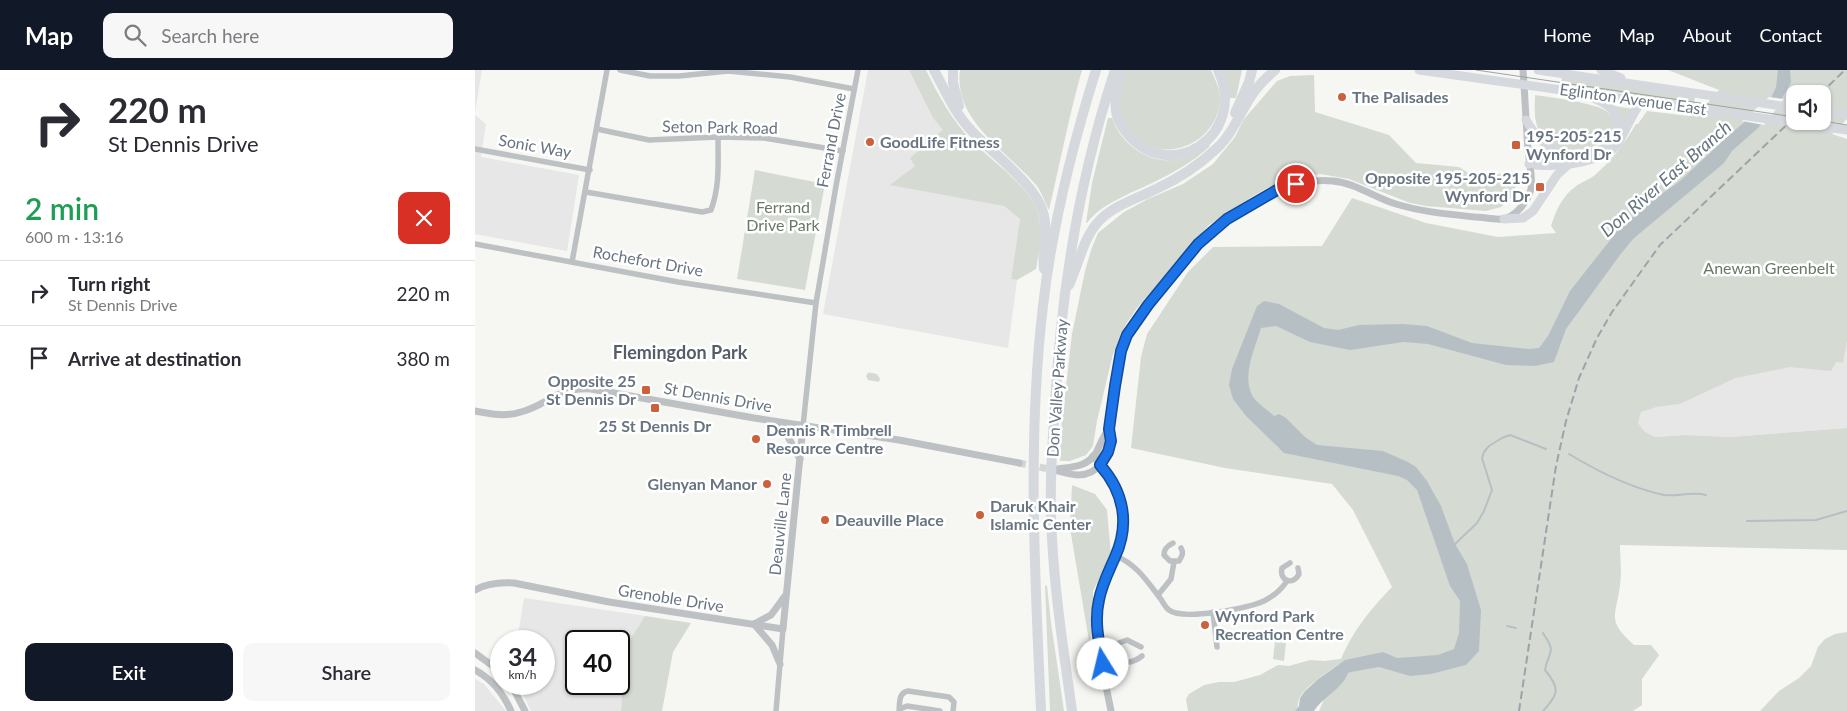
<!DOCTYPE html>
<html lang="en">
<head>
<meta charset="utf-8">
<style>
  body { margin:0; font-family:Lato,sans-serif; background:#f7f7f7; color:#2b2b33; height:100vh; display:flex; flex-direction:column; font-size:19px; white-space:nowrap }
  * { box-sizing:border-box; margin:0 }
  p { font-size:16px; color:#7c7c81 }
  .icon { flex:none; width:28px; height:28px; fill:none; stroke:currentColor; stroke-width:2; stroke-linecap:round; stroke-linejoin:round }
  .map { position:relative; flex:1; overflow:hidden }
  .panel { display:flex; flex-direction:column; background:#fff; width:475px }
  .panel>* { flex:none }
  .guide { background:#fff; color:#2b2b33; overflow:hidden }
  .fabs { position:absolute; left:1311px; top:15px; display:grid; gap:10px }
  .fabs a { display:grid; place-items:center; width:45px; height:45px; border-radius:10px; background:#fff; box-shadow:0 1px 4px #0004; font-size:25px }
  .speed { position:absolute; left:15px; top:560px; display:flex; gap:10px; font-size:25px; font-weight:700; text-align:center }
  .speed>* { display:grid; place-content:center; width:65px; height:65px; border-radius:50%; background:#fff; box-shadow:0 1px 4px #0004; line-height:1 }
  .speed small { font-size:12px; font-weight:400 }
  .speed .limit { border:2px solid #111; border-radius:8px; background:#fff; color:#111 }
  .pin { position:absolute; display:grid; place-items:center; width:42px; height:42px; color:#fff; margin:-21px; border:2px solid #fff; border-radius:50%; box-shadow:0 1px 5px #0007 }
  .me { position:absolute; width:55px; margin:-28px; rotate:351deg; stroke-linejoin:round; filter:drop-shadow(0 0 4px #0008) }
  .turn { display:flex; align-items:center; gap:18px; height:105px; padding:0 25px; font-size:22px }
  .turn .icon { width:65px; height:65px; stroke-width:2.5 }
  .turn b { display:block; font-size:35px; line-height:42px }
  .round { display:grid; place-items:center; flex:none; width:52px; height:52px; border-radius:10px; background:#f7f7f7 }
  .summary { display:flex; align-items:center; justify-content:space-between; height:85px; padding:0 25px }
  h1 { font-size:30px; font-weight:600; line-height:38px; color:#1e9e55 }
  .action { display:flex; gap:10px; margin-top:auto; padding:10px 25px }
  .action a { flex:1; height:58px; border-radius:10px; background:#111827; color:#fff; font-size:20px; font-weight:600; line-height:58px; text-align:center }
  .action a+a { background:#f7f7f7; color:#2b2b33 }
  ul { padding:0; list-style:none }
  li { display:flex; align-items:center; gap:15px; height:65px; padding:0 25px; border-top:1px solid #e1e1e2 }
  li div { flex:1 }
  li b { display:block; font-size:19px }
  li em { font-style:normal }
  header { display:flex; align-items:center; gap:30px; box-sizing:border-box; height:70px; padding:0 25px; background:#111827; color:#fff }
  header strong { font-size:24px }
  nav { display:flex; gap:28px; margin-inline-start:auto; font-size:18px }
  .search { width:350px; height:45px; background:#f7f7f7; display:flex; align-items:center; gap:12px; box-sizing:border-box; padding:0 18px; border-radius:10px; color:#7c7c81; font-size:19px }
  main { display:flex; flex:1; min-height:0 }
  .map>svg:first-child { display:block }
</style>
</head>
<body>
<header>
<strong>Map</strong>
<div class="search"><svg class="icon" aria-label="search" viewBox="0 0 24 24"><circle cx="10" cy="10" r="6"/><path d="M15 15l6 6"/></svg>Search here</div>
<nav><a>Home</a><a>Map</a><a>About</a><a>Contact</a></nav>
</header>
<main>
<section class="panel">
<div class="guide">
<div class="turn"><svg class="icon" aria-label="right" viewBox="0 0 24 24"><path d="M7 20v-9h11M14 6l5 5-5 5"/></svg><div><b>220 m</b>St Dennis Drive</div></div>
</div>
<div class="summary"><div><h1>2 min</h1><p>600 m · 13:16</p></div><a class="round" style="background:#d93025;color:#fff"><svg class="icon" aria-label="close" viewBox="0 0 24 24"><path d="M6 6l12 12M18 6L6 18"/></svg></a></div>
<ul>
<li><svg class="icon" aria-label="right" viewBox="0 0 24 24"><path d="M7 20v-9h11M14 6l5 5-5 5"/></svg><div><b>Turn right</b><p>St Dennis Drive</p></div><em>220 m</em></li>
<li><svg class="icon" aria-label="arrive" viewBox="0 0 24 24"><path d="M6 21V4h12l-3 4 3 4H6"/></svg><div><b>Arrive at destination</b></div><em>380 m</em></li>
</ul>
<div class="action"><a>Exit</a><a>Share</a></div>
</section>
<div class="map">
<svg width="1372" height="641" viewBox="0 0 1372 641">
  <rect width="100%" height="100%" fill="#f6f6f3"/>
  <g fill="#e6e7e6" fill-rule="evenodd">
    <polygon points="0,0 7,0 0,42"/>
    <polygon points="393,0 434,0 458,48 523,125 529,136 545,149 536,209 542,210 533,278 348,244"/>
    <polygon points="0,45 11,54 6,87 104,105 92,181 0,164"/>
    <polygon points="1372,271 1372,358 1255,367 1210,365 1180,367 1169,361 1163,353 1166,342 1182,337 1205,334 1315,283 1367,293"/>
    <path d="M49,528L170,546L151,576L146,641H56L43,614H69V571H42ZM101,571H144V614H101Z"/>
    <polygon points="0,609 9,614 31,641 0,641"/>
  </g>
  <g fill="#d5dad3" fill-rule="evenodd">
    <path d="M434,0H451C463,25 477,50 496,70C515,90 556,117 563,143C568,161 564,181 561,199L542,210L536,209L545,149L529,136L415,115L440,96L435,88L468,60L458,48Z"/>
    <path d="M485,0H607C594,46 585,93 574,140C570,133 567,123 562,116C534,82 478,52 485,0Z"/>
    <path d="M650,0H736C740,9 745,19 745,29C744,67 700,93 667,72C663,69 660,65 656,61C651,55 645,47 644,38C643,26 647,11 650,0Z"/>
    <polygon points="747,0 767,0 761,28 754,28 753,18"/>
    <path d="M1193,0H1372V49L1357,64L1372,69V271L1368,293L1361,292L1356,301L1315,297L1261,308L1205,334L1182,337L1166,342L1163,353L1169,361L1180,367L1210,365L1255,367L1372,358V480L1145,475C1145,488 1147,502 1145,515C1141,547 1131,550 1159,575H1176L1184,585L1167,609V635L1158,641H844L864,594C853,602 831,616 825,627C822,632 825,636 820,641H713L711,629L714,624L729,615L744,612H759L785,605L803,595L814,596L835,590L849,591L866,589C879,559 895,540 917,517L878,440L857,414L750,398L656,378L666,287L672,264L713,202L738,177L847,176L877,128L951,153L1023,167L1081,163L1076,156C1080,142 1088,125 1100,117C1106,112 1114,110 1120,105C1137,90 1150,73 1161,54H1163L1172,41L1214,46L1222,45L1244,20ZM1320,24H1348V51H1320Z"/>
    <polygon points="839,5 840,42 914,65 941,93 984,97 998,106 1040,103 1039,105 1042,107 1042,113 1037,127 1026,137 1011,141 951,136 935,133 874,109 845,104 808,110 778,126 734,155 662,238 651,254 638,284 622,351 618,376 611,385 595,391 585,391 586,360 597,264 610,201 616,180 623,163 649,142 673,129 708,114 738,94 760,67 769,49 802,11 815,6"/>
    <polygon points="1087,7 1220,26 1219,34 1086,14"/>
    <path d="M1060,25C1074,27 1121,33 1131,41C1168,71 1073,105 1061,52C1059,44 1060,33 1060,25Z"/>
    <polygon points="1139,36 1158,39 1146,63 1138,37"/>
    <path d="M633,48H637C646,75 676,96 705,89C716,86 724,81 733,74L735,76C718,92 698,103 677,113C655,124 627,133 612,153H611L617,113Z"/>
    <polygon points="280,100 350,114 330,220 262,209"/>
    <path d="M393,303C399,302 403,304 405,309L404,312L393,310L391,306Z"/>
    <polygon points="597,415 620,424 632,440 636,485 618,521 618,561 614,571 595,458"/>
    <polygon points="570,515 572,516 576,553 589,641 575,641"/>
    <polygon points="170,546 216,553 198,582 187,641 146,641 151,576"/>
    <polygon points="1372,562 1372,641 1285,641 1304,621 1324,608 1336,596 1343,577 1350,569 1360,564"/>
    <polygon points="800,572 811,573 809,591 798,589"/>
  </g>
  <path fill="#b6c0c4" d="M1303,0H1315L1316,12L1303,35L1283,58L1257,81L1249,93L1158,169L1145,185L1091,259L1079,292L1060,296L1031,295L953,274L929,272L875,280L835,272L801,256L786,258C780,279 766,306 778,327C783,334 793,340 799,346L804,344L811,348L830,367L842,375L908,381L933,392L941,397L952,411L966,436L980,474L992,494L1006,540L1004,581L991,595L956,604L935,606L904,597L876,602L873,603C868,618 848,627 839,641H820L824,636L825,628L830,621L842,610L870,590L908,582L922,588L963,585L979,579L984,563L985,531L975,516L942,420L932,410L923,406L809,383L771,346L758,329L754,315L757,299L782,236L789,231L804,234L849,258L863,260L884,255L928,254L952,256L997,273L1054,279L1064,278L1073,266L1095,221L1143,160L1174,133L1205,111L1252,67L1295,30L1301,17Z"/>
  <polygon fill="#f6f6f3" points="1294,27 1309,29 1289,55 1267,51"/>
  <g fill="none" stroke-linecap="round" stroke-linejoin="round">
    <g stroke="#b6c0c4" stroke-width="2">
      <path d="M1094,384C1122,401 1156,418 1189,425C1203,427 1217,421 1231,425"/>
      <polyline points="1272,451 1341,450 1372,441"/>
      <polyline points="979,475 1002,453 1009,441 1017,420 1007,388 1009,382 1014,376 1027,368 1035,365 1071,379"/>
      <polyline points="1032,556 1041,558"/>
      <path d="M1068,563C1082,584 1074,579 1070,600C1086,619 1083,625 1068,641"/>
    </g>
    <polyline stroke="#d2d6d6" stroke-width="7" stroke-dasharray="7 3.5" stroke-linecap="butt" points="544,393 579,400"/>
    <g stroke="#bdc1c4" stroke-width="5.5">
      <polyline points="145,0 175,6 204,6 253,1 315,7 379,19"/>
      <polyline points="122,59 174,70 243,67 289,68 368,81"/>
      <polyline points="0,79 115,100"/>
      <path d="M111,122L227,142L236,140C245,116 243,92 243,67"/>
      <polyline points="0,174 203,212 341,233"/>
      <polyline points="97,192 132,0"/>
      <polyline points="328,356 341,233 361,116 383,0"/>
      <path d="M698,473C692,476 689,479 689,485L695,491H704C707,486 709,483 706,478"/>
      <path d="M641,486C661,494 672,511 685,528C688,532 690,537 694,540C708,551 773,538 789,531C799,526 806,520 812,511"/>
      <path d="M815,493L807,498C804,511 818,516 824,504L823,498"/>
      <polyline points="683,525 696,509 699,492"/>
      <polyline points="738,542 742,577"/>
      <path d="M666,577L652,570L644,573L640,581C643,596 657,594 667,586"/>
      <polyline points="628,594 641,586"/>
      <polyline points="425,639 432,636 465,641"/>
      <polyline points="301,641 308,559"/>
      <path d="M424,641C425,633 423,623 433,621L474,627L479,632L478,641"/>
    </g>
    <g stroke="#bdc1c4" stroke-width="7">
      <path d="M0,341C16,344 31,347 46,342C75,334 80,317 116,319L279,348L424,370L544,393"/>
      <polyline points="294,352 311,363 325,389"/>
      <path d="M618,386C646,418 658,447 640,487C633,504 624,520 622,538C619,570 630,609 636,641"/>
      <path d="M582,399C597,397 612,397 621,383C626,373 627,368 634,359"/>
      <path d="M579,400C596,405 613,410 626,394C638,380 634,371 635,356C637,333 640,304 646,281C654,249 724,170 752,149C782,127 820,107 858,111C881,113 900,128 921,134C947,142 973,144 1000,147C1008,147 1019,150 1027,149C1040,148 1053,131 1056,119C1058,109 1054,90 1053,79C1051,53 1050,27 1048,0"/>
      <path d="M0,520C12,513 25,512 39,513L134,532L308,559L328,356"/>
      <polyline points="279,554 297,575 305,594"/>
      <polyline points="279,554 296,545 310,526"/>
      <polyline points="0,583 26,602"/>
      <path d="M0,600C17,609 28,623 36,641"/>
      <polyline points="36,614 50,641"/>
    </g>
    <g stroke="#d5d8dc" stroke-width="9">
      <polyline points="944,0 1372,60"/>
      <polyline points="1063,0 1320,38"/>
      <polyline points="1126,0 1146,8"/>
      <polyline points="1348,42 1372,45"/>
      <path d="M1051,50C1063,70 1071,77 1094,85"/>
      <path d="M1054,94C1061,92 1067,90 1073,89C1094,85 1145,87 1143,55C1142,40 1131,33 1118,28"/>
      <path d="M1061,95C1083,97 1131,93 1144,72C1152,58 1157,43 1167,31"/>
      <polyline points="1029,149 1048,148 1058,141 1082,105 1094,94"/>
    </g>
    <g stroke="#d5d8dc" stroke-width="10">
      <path d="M459,0C470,20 479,42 495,59C515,82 560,113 568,142C574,161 566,180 569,199"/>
      <polyline points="478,0 478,13 484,36"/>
      <path d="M645,0C643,15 638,31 642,46C643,52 648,58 651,62C692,116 774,67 743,0"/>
      <polyline points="760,43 774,12 777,0"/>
      <path d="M594,215C604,194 608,167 625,150C640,135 663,128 681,119C703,109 724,95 741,79C758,64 766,40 779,22C785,13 792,7 800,0"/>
      <path d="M566,641C560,507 552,370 568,236C577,156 597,77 621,0"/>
      <path d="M597,641C589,583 580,526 577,468C574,424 577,379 580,335C586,221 604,109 640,0"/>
    </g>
    <g stroke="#9da3a8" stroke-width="1">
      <polyline points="1001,0 1320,47"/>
      <polyline points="1348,51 1372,55"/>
    </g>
    <g stroke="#9da3a8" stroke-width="2" stroke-dasharray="8 4" stroke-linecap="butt">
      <polyline points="1345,24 1370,0"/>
      <polyline points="1044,641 1081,396 1091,351 1104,308 1122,268 1137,242 1185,175 1320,47"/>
    </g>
  </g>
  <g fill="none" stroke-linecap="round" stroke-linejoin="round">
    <g stroke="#114b97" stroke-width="12">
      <path id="route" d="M628,594C624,573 619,551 624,530C627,514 634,501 640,487C655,454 649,422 625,395L633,382L636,371L634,359L640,316L646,281L652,265L673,235L723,174L752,149L802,120L821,114"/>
    </g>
    <use href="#route" stroke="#1a73e8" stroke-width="9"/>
  </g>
  <g fill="#cd603c" stroke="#fff" stroke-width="2">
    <circle cx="867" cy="27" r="5"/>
    <circle cx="395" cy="72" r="5"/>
    <rect x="1036" y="70" width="10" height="10" rx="2.5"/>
    <rect x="1060" y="112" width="10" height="10" rx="2.5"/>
    <rect x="166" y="315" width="10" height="10" rx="2.5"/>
    <rect x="175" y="333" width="10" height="10" rx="2.5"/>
    <circle cx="281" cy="369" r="5"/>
    <circle cx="292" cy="414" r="5"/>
    <circle cx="505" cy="445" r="5"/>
    <circle cx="350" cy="450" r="5"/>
    <circle cx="730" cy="555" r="5"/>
  </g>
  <g text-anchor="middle" stroke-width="5" stroke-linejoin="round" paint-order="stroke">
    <g font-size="16" font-weight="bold" fill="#687580" stroke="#fff" text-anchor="start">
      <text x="877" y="33">The Palisades</text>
      <text x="1051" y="72">195-205-215<tspan x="1051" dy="18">Wynford Dr</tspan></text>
      <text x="405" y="78">GoodLife Fitness</text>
      <text x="1055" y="114" text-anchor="end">Opposite 195-205-215<tspan x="1055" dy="18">Wynford Dr</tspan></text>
      <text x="161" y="317" text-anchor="end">Opposite 25<tspan x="161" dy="18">St Dennis Dr</tspan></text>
      <text x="180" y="362" text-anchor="middle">25 St Dennis Dr</text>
      <text x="291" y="366">Dennis R Timbrell<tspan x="291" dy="18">Resource Centre</tspan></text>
      <text x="282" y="420" text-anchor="end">Glenyan Manor</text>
      <text x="515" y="442">Daruk Khair<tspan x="515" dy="18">Islamic Center</tspan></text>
      <text x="360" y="456">Deauville Place</text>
      <text x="740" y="552">Wynford Park<tspan x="740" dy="18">Recreation Centre</tspan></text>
    </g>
    <g font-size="16" fill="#687580" stroke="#fff">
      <text transform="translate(1158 29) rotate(8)" y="6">Eglinton Avenue East</text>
      <text transform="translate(245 57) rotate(1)" y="6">Seton Park Road</text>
      <text transform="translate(356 70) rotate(-79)" y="6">Ferrand Drive</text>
      <text transform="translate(60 76) rotate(10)" y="6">Sonic Way</text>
      <text transform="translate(173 191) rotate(10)" y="6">Rochefort Drive</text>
      <text transform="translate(582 318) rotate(-86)" y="6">Don Valley Parkway</text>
      <text transform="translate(243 327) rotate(10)" y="6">St Dennis Drive</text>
      <text transform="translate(305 454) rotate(-84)" y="6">Deauville Lane</text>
      <text transform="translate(196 528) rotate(9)" y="6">Grenoble Drive</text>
    </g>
    <g font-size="16" fill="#6a7866" stroke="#fff">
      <text x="308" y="143">Ferrand<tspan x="308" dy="18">Drive Park</tspan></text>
      <text x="1294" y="204">Anewan Greenbelt</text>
    </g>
    <g font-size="18" font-style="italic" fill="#64767c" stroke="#fff">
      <text transform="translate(1191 109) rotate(-41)" y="6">Don River East Branch</text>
    </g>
    <g font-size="18" font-weight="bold" fill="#555e66" stroke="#fff">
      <text x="205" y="289">Flemingdon Park</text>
    </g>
  </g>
</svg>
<div class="fabs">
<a><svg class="icon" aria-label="sound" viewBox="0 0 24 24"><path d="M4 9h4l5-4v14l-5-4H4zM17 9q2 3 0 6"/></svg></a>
</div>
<div class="speed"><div>34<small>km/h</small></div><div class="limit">40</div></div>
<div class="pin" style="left:821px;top:114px;background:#d93025"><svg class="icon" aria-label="arrive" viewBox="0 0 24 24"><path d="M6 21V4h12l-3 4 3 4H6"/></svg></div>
<svg class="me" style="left:628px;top:594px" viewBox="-20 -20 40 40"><circle r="19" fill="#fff"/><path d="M0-13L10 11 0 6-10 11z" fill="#1a73e8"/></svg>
</div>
</main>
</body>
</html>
